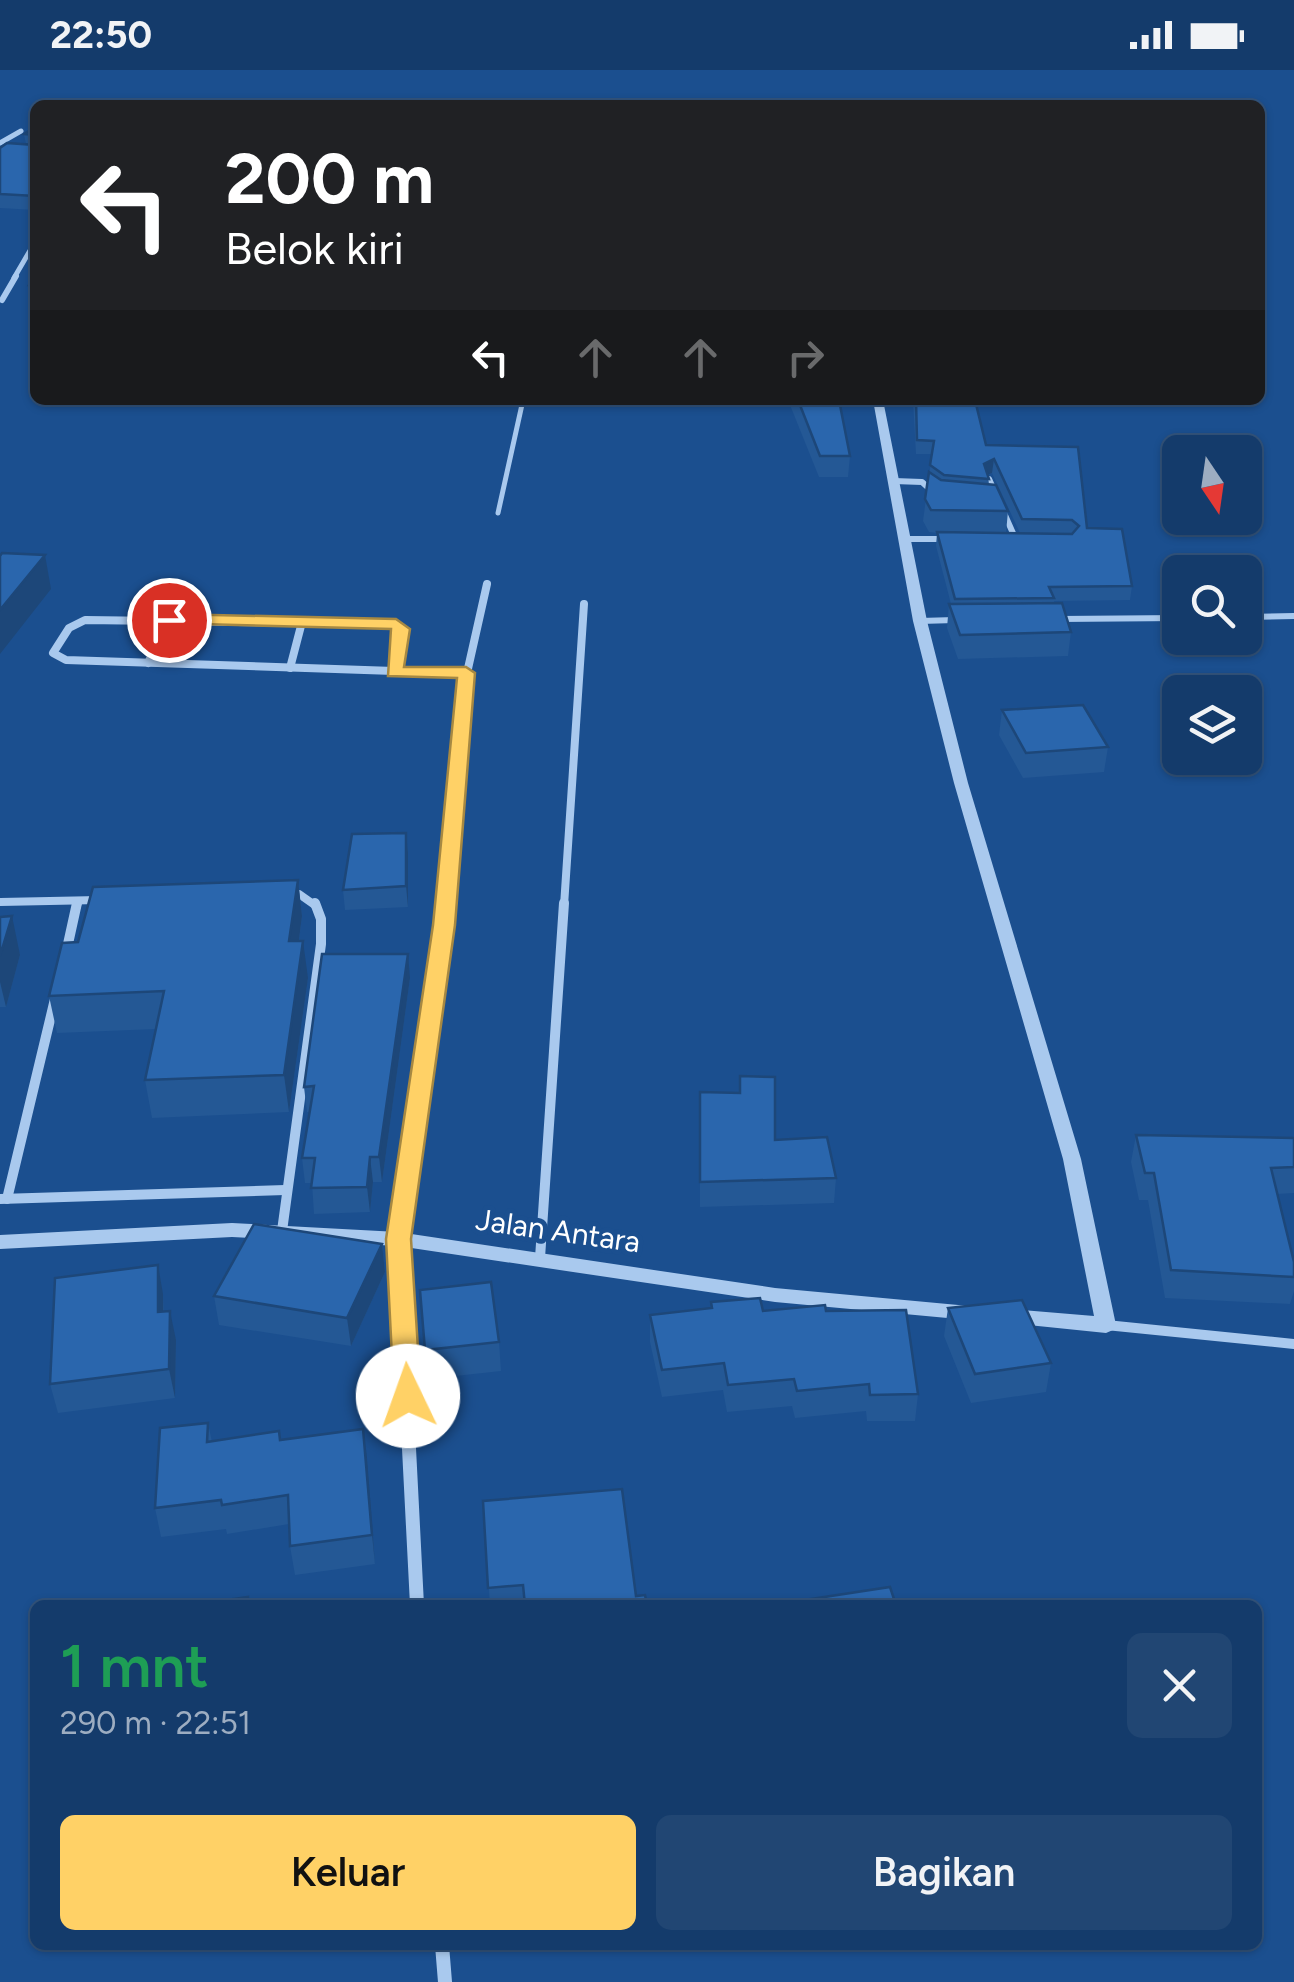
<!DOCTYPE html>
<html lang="id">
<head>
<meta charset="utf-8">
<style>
  body { margin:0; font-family:Figtree,sans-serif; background:#214673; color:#f1f3f6; height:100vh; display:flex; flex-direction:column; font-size:38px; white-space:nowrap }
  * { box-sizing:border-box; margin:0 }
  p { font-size:32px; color:#9dadc1 }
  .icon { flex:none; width:55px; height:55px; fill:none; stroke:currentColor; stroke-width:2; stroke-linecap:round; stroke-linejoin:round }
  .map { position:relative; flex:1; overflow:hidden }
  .side { position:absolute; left:30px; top:1530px; width:1232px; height:350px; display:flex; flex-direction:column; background:#143b6b; border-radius:15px; box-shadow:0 2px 8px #0004,0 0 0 2px #33557e }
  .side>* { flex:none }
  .guide { position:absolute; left:30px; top:30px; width:1235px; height:305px; border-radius:15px; box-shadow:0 2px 8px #0004,0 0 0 2px #33557e; background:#202124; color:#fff; overflow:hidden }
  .needle { width:65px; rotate:167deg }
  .fabs { position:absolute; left:1162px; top:365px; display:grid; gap:20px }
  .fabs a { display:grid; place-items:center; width:100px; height:100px; border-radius:15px; background:#143b6b; box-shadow:0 2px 8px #0004,0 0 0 2px #33557e; font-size:50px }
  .pin { position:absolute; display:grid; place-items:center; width:85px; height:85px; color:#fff; margin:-42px; border:5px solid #fff; border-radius:50%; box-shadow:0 2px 10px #0007 }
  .me { position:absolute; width:110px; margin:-55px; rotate:357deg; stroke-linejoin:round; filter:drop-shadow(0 0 8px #0008) }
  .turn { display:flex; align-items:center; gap:35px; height:210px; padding:0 30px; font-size:45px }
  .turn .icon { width:130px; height:130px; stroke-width:2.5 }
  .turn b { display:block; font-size:70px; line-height:85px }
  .lanes { display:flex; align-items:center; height:95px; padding:0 30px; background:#0003; justify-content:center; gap:50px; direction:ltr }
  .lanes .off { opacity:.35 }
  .round { display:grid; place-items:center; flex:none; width:105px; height:105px; border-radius:15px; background:#214673 }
  .head { display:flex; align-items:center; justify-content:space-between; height:170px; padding:0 30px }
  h1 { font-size:60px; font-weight:600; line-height:75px; color:#1e9e55 }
  .primary-button { display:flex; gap:20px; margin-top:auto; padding:20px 30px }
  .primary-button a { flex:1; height:115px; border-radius:15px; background:#ffd166; color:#111; font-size:40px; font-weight:600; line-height:115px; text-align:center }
  .primary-button a+a { background:#214673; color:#f1f3f6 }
  .status { display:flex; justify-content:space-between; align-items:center; height:70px; padding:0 50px; background:#143b6b; direction:ltr }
  .status svg { height:28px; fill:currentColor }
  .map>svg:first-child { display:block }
</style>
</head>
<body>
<div class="status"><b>22:50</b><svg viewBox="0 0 49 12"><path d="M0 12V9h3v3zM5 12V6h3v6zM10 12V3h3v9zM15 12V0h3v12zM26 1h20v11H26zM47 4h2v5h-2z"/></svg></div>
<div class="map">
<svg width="1294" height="1912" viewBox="0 0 1294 1912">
  <rect width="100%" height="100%" fill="#1b4f8f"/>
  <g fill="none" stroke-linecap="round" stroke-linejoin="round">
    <polyline stroke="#a9c9ee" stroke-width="5" points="498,443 523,330"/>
    <g stroke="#a9c9ee" stroke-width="6">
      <polyline points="1245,547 1294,546"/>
      <polyline points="1059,549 1180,548"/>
      <polyline points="920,551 955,550"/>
    </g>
    <g stroke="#a9c9ee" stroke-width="5">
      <polyline points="0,73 21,61"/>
      <polyline points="14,208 35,172"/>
    </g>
    <g stroke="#a9c9ee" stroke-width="6">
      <polyline points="2,230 16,206"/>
      <polyline points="989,409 1016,470"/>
      <polyline points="894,411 922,412 934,423"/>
      <polyline points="905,469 949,469"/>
    </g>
    <g stroke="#a9c9ee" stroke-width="8">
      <polygon points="85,550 396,554 402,559 394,601 66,590 53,583 69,558"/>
      <polyline points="148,593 169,549"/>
      <polyline points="290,598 302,552"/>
      <polyline points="394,601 467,603"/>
      <polyline points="286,823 299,824 316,836"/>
      <polyline points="0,832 99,830"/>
      <polyline points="77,836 78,831"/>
      <polyline points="446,836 467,603 487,514"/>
      <polyline points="564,836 584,534"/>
    </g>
    <g stroke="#a9c9ee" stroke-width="10">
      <polyline points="66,883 77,833"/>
      <polyline points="0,1129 285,1120"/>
      <polyline points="7,1129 55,929"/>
      <polyline points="282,1161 321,874 321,849 315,833"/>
      <polyline points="540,1188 564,833"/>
      <polyline points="1106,1255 1294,1274"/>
      <polyline points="405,1302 398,1169 446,833"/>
    </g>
    <g stroke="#a9c9ee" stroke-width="14">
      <polyline points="405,1300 417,1535"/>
      <polyline points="442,1875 445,1912"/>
    </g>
    <g fill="#a9c9ee" fill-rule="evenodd">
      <polygon points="873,330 883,330 927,551 968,713 1081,1089 1116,1255 1113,1260 1106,1263 1010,1253 1003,1251 1000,1246 1003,1241 1010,1239 1094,1246 1063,1089 954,713 913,551"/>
      <polygon points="232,1153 398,1162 775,1218 969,1236 976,1238 979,1243 976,1248 969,1250 775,1232 398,1176 232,1167 0,1179 0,1165"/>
    </g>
  </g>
  <g fill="#245895" fill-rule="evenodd">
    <polygon points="35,57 35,140 0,138 0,78 26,74 24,64"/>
    <polygon points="35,205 35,230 32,230 29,215"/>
    <polygon points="788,330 839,330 850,386 848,407 819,407"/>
    <path d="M913,330H975L986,375L1087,458L1132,516L1130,530L1054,531L1071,562L1068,586L958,589L947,558L949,534H951L936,476L937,463L929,462L923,451L932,384H916ZM992,403L1020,463H1006L1008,441L989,415L988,405Z"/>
    <polygon points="1002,640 1108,677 1104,702 1023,708 999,665"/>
    <polygon points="406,763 408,783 408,837 345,840 343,820"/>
    <polygon points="298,810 302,846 299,871 308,908 289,1042 152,1048 145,1010 156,959 57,963 49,926 78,872"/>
    <polygon points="0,847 20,885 6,937 0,937"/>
    <polygon points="410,908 382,1112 373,1112 370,1142 314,1144 312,1113 305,1113 302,1088 310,1042 307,1042 304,1017"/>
    <polygon points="700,1022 836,1108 834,1133 700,1137"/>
    <polygon points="1136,1065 1294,1068 1294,1123 1277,1124 1294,1192 1294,1221 1290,1234 1165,1228 1148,1130 1139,1130 1131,1092"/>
    <polygon points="382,1174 385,1202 351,1276 219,1255 214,1226"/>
    <polygon points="420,1220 499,1272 501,1301 428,1309"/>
    <polygon points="163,1224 164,1242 176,1270 175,1328 58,1343 50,1314"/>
    <polygon points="711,1232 763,1241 826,1241 918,1324 915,1351 867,1351 866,1341 795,1348 792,1336 727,1342 723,1320 662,1327 650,1272 650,1245 711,1238"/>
    <polygon points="948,1238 1051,1293 1046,1322 971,1333 944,1266"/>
    <polygon points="208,1353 212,1372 280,1370 367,1388 375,1494 295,1505 290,1476 289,1454 227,1464 226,1459 161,1467 155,1438"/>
    <polygon points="483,1431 636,1526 647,1535 490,1535"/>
  </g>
  <g fill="#1d4779">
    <polygon points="994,389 992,403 982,407 984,394"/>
    <polygon points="45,485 51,519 0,584 0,540"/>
    <polygon points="406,763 408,783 408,837 406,816"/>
    <polygon points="298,810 302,846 294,908 289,871"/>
    <polygon points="12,846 20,885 6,937 0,912 0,886"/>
    <polygon points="303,871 308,908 289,1042 284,1005"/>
    <polygon points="408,884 410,908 382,1112 379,1087"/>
    <polygon points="370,1087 373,1112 370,1142 367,1117"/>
    <polygon points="382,1174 385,1202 351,1276 347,1248"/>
    <polygon points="158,1195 163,1224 164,1271 158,1242"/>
    <polygon points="170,1241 176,1270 175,1328 169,1299"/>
    <polygon points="363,1359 367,1388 375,1494 372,1465"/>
  </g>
  <g fill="#2a66ad" stroke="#1d4779" stroke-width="2.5">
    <polygon points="35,57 35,65 24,64"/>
    <polygon points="7,73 35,75 35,126 0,124 0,78"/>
    <polygon points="35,205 35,215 29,215"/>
    <polygon points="798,330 839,330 850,386 820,386"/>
    <polygon points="916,330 975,330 986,375 1078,377 1087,458 1122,459 1132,516 1049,517 1054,528 955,529 937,462 1072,464 1079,456 1072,450 1022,449 994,389 984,394 989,409 944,405 930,395 934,371 917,370"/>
    <polygon points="929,402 941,410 996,415 1008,441 931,440 925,429"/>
    <polygon points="2,483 45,485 0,540 0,486"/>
    <polygon points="1062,533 1071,562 960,565 949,534"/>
    <polygon points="1083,635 1108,677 1026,683 1002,640"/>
    <polygon points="406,763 406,816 343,820 352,764"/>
    <polygon points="298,810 289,871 303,871 284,1005 145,1010 164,921 49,926 62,873 78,872 93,817"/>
    <polygon points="12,846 0,886 0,847"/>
    <polygon points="322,884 408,884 379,1087 370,1087 367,1117 311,1118 315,1088 302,1088 314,1016 304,1017"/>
    <polygon points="740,1006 775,1007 775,1070 827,1067 836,1108 700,1112 700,1022 740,1023"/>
    <polygon points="1136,1065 1294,1068 1294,1097 1271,1098 1294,1192 1294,1207 1171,1200 1154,1103 1145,1103"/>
    <polygon points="254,1154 382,1174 347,1248 214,1226"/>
    <polygon points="158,1195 158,1242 170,1241 169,1299 50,1314 55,1208"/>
    <polygon points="491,1212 499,1272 425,1280 420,1220"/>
    <polygon points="760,1228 763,1241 825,1235 826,1241 906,1240 918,1324 870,1325 869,1314 797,1321 794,1309 728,1315 724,1293 662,1300 650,1245 712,1238 711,1232"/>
    <polygon points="1022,1230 1051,1293 975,1304 948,1238"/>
    <polygon points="208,1353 207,1372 279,1361 280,1370 363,1359 372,1465 290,1476 288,1425 222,1435 221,1430 155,1438 160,1358"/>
    <polygon points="622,1419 636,1526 645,1525 647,1535 525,1535 523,1515 488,1518 483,1431"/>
    <polygon points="890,1517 896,1535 772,1535"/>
    <polygon points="248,1527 248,1535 192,1535"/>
  </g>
  <polygon fill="#ffd166" stroke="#a68842" stroke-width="2.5" points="169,544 396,549 410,559 404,597 466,597 475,603 455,855 411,1169 421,1326 417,1334 408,1337 398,1334 394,1326 386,1169 433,855 457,608 388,606 391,559 163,553 163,546"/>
  <g text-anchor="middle" stroke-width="10" stroke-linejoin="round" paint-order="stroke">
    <g font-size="30" fill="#fff" stroke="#1b4f8f">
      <text transform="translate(558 1161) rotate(8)" y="10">Jalan Antara</text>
    </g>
  </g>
</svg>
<div class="fabs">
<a><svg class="needle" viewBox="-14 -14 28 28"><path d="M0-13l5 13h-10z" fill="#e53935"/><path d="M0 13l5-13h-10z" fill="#9dadc1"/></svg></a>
<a><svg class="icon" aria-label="search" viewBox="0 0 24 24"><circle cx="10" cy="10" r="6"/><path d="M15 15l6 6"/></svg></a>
<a><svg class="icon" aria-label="layers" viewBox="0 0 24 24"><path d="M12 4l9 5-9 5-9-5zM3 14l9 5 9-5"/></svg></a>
</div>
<div class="pin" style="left:169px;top:550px;background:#d93025"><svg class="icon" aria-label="arrive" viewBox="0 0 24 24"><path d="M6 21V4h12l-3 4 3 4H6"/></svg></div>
<svg class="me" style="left:408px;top:1326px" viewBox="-20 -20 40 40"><circle r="19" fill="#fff"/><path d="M0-13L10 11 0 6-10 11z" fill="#ffd166"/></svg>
<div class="guide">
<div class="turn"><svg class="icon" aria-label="left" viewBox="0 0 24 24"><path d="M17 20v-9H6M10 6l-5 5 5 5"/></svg><div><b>200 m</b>Belok kiri</div></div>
<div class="lanes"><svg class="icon" aria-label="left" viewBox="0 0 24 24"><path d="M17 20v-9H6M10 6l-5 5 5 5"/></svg><svg class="icon off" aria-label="ahead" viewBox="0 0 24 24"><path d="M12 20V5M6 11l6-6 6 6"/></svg><svg class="icon off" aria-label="ahead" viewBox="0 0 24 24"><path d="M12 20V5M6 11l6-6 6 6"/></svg><svg class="icon off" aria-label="right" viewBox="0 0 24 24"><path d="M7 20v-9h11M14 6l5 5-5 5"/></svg></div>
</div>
<section class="side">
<div class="head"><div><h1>1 mnt</h1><p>290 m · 22:51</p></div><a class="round"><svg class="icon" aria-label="close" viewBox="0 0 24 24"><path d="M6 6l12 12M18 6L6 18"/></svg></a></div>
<div class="primary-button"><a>Keluar</a><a>Bagikan</a></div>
</section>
</div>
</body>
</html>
